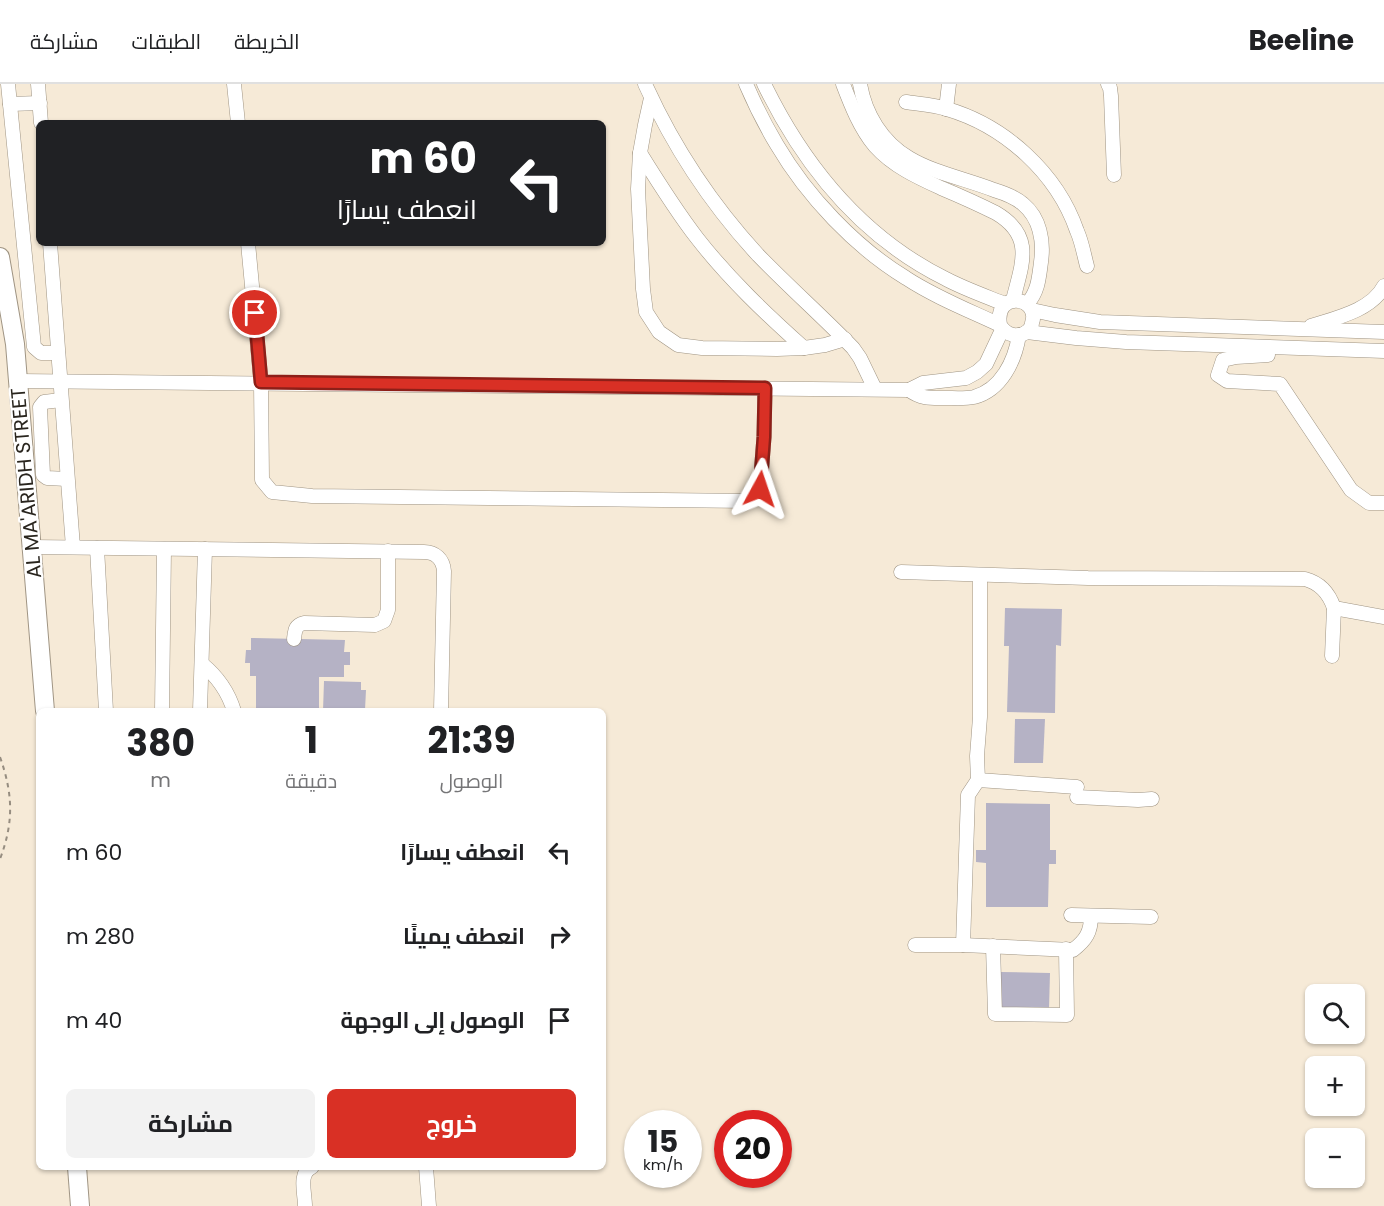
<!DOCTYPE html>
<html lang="ar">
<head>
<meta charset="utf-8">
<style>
  body { margin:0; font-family:Poppins,Cairo,sans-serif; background:#f2f2f2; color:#202124; direction:rtl; height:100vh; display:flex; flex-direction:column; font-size:22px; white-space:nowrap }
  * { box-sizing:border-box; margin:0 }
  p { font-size:20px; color:#757577 }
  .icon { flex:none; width:33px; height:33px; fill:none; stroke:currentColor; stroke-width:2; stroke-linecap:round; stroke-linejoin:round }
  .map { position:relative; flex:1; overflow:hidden; direction:ltr }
  .drawer { position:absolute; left:36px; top:624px; width:570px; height:462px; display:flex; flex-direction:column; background:#fff; border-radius:9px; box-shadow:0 2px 4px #0004; direction:rtl }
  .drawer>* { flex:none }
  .top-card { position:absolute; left:36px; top:36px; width:570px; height:126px; border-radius:9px; box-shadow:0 2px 4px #0004; direction:rtl; background:#202124; color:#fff; overflow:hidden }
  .fabs { position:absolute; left:1305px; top:900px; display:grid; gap:12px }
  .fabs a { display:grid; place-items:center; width:60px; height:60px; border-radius:9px; background:#fff; box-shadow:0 2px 4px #0004; font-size:30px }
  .speed { position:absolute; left:624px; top:1026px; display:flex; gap:12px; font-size:30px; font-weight:700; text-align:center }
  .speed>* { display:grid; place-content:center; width:78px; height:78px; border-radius:50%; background:#fff; box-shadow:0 2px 4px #0004; line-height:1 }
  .speed small { font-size:15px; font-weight:400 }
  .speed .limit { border:9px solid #d22; background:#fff; color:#111 }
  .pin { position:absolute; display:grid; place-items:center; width:51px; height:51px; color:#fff; margin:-26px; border:3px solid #fff; border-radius:50%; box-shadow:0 2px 6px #0007 }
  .me { position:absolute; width:66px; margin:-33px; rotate:5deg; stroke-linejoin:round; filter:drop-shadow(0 0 4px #0008) }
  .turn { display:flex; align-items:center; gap:21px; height:126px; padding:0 30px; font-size:27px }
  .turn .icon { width:78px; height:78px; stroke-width:2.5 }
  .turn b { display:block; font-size:42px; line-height:51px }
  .eta { display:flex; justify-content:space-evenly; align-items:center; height:102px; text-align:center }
  .eta b { font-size:36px; font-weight:700; line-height:42px }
  .action { display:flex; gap:12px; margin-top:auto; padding:12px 30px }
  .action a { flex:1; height:69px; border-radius:9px; background:#d93025; color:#fff; font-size:24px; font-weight:700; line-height:69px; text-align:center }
  .action a+a { background:#f2f2f2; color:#202124 }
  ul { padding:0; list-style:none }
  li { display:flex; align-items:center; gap:18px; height:84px; padding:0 30px }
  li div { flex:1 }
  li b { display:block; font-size:22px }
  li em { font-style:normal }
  header { display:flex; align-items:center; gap:36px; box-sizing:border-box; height:84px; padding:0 30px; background:#fff; border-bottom:2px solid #e0e0e0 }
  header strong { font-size:28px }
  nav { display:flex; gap:33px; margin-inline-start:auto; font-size:21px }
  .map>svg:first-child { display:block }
</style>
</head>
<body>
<header>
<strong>Beeline</strong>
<nav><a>الخريطة</a><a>الطبقات</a><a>مشاركة</a></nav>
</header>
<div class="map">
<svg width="1384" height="1122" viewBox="0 0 1384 1122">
  <rect width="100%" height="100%" fill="#f6ead7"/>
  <g fill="#b5b2c5">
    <polygon points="1005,524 1062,525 1061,562 1056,561 1055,629 1007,628 1009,562 1004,562"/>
    <polygon points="251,554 345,556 344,568 350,568 350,581 344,581 344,593 319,593 319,627 256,627 256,592 250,592 250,579 245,579 246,566 251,566"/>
    <polygon points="324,597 361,598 361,606 366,606 365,626 323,627"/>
    <polygon points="1015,635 1045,635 1043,679 1014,679"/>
    <polygon points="986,719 1050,720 1050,766 1056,766 1056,780 1049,780 1048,823 986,823 986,779 976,778 976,766 986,766"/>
    <polygon points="1001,888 1050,889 1049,925 1000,924"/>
  </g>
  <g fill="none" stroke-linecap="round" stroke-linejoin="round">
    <g stroke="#9f9483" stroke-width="15">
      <g id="minor">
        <polyline points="8,0 34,263 41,269 58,269"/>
        <polyline points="38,0 41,39"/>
        <polyline points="234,0 238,39"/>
        <path d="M645,0C673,62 712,121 758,171C789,203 822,232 853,264L860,274L875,305"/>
        <path d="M746,0C755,21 765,41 777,61C807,112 855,163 906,194C935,213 968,226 1000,241C1006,251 1018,255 1028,247C1030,245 1032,242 1032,239C1041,213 994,205 1000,241"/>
        <path d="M764,0C804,82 863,154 946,195C965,205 985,212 1005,220"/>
        <path d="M843,0C851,21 860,44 875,62C893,82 917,93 941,104C960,112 978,120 996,129C1035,152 1022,180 1013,216"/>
        <path d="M860,0C865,30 882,58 909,74C934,89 966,95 994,106C1004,109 1015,113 1023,120C1040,134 1044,157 1041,178C1039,194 1038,208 1027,220"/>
        <polyline points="1108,0 1110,4 1111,12 1114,91"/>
        <polyline points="651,14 645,41 640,69 638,105 643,205 646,228 659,248 678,261 702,264 777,265 804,264 825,261 845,255"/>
        <path d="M906,18C919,20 934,21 947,25C1005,42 1057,89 1077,147C1082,158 1084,171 1087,182"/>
        <polyline points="10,20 40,19"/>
        <polyline points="946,25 949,0"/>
        <path d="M640,69C658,98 676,127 697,154C729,195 766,230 804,264"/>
        <polyline points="50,159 73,463"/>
        <polyline points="248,159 261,298 262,396 272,408 312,412 749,417 760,405 764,353 765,304"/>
        <polyline points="1032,226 1055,231 1100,238 1384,248"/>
        <path d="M1311,242C1336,234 1372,226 1384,202"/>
        <polyline points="1027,248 1076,254 1126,258 1384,267"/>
        <polyline points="1268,271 1236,273 1223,276 1218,291 1227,297 1280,300 1351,406 1369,419 1384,419"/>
        <polyline points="18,297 909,306 923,299 966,294 977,288 986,280 1002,246"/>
        <path d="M909,306C921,315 931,314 945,314C954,314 965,315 974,313C1001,306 1015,277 1019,251"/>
        <polyline points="61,316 44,318 40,323 43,391 47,394 67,395"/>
        <path d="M32,463L424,468C435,468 443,475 444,487L441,627"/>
        <polyline points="97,464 106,627"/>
        <path d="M901,488L1088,494L1305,495C1320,499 1329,509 1334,524L1332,572"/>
        <polyline points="1334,524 1384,533"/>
        <path d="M294,555C295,547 295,541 304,539L375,541L384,537L388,526V467"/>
        <path d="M202,580C218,593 228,607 234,627"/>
        <polyline points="162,627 164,465"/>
        <polyline points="200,627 205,465"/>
        <polyline points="978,696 1077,703"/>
        <polyline points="1077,713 1138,716 1152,715"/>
        <polyline points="1071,831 1151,833"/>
        <polyline points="915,861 963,861 968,711 978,696 977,672 980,633 980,491"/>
        <path d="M963,861L1073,866C1086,856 1091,848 1091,832"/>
        <polyline points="993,862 995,930 1067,931 1066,865"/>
        <polyline points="426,1083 429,1122"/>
        <path d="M305,1122C305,1109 298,1089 312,1083"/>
      </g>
    </g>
    <g stroke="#9f9483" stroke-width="20">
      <g id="major">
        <polyline points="0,173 15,260 45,627"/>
        <polyline points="77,1083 80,1122"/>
      </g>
    </g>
    <path stroke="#968d80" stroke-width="2" stroke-dasharray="4.5 4.5" stroke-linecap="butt" d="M0,673C13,710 14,738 0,775"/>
    <use href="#minor" stroke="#fff" stroke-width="14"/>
    <use href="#major" stroke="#fff" stroke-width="18"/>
  </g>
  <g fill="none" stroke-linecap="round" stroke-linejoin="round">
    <g stroke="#8d1f18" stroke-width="15">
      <polyline id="route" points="255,229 261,298 765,304 764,353 760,405"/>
    </g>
    <use href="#route" stroke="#d93025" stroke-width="10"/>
  </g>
  <g text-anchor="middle" stroke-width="4.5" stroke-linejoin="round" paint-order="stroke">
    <g font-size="20" fill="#29251e" stroke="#fff">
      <text transform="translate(26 399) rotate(-95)" y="7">AL MA'ARIDH STREET</text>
    </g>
  </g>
</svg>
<div class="fabs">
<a><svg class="icon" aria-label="search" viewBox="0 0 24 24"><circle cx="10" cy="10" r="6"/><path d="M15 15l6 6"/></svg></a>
<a>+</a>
<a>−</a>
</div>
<div class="speed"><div>15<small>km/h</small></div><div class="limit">20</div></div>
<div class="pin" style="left:255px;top:229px;background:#d93025"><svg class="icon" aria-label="arrive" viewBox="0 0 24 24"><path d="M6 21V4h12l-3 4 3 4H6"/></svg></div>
<svg class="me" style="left:760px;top:405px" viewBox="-20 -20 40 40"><path d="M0-17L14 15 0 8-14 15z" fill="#d93025" stroke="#fff" stroke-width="4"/></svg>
<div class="top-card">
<div class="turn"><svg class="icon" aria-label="left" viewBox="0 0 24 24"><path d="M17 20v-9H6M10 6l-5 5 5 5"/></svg><div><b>60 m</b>انعطف يسارًا</div></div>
</div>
<section class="drawer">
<div class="eta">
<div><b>21:39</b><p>الوصول</p></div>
<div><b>1</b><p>دقيقة</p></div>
<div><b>380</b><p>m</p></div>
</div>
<ul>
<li><svg class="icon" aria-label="left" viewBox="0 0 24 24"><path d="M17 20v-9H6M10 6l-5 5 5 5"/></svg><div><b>انعطف يسارًا</b></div><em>60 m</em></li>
<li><svg class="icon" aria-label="right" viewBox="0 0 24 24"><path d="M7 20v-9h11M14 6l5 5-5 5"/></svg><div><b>انعطف يمينًا</b></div><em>280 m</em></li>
<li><svg class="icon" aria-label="arrive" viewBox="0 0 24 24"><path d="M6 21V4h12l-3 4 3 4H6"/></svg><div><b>الوصول إلى الوجهة</b></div><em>40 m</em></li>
</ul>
<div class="action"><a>خروج</a><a>مشاركة</a></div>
</section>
</div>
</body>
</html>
